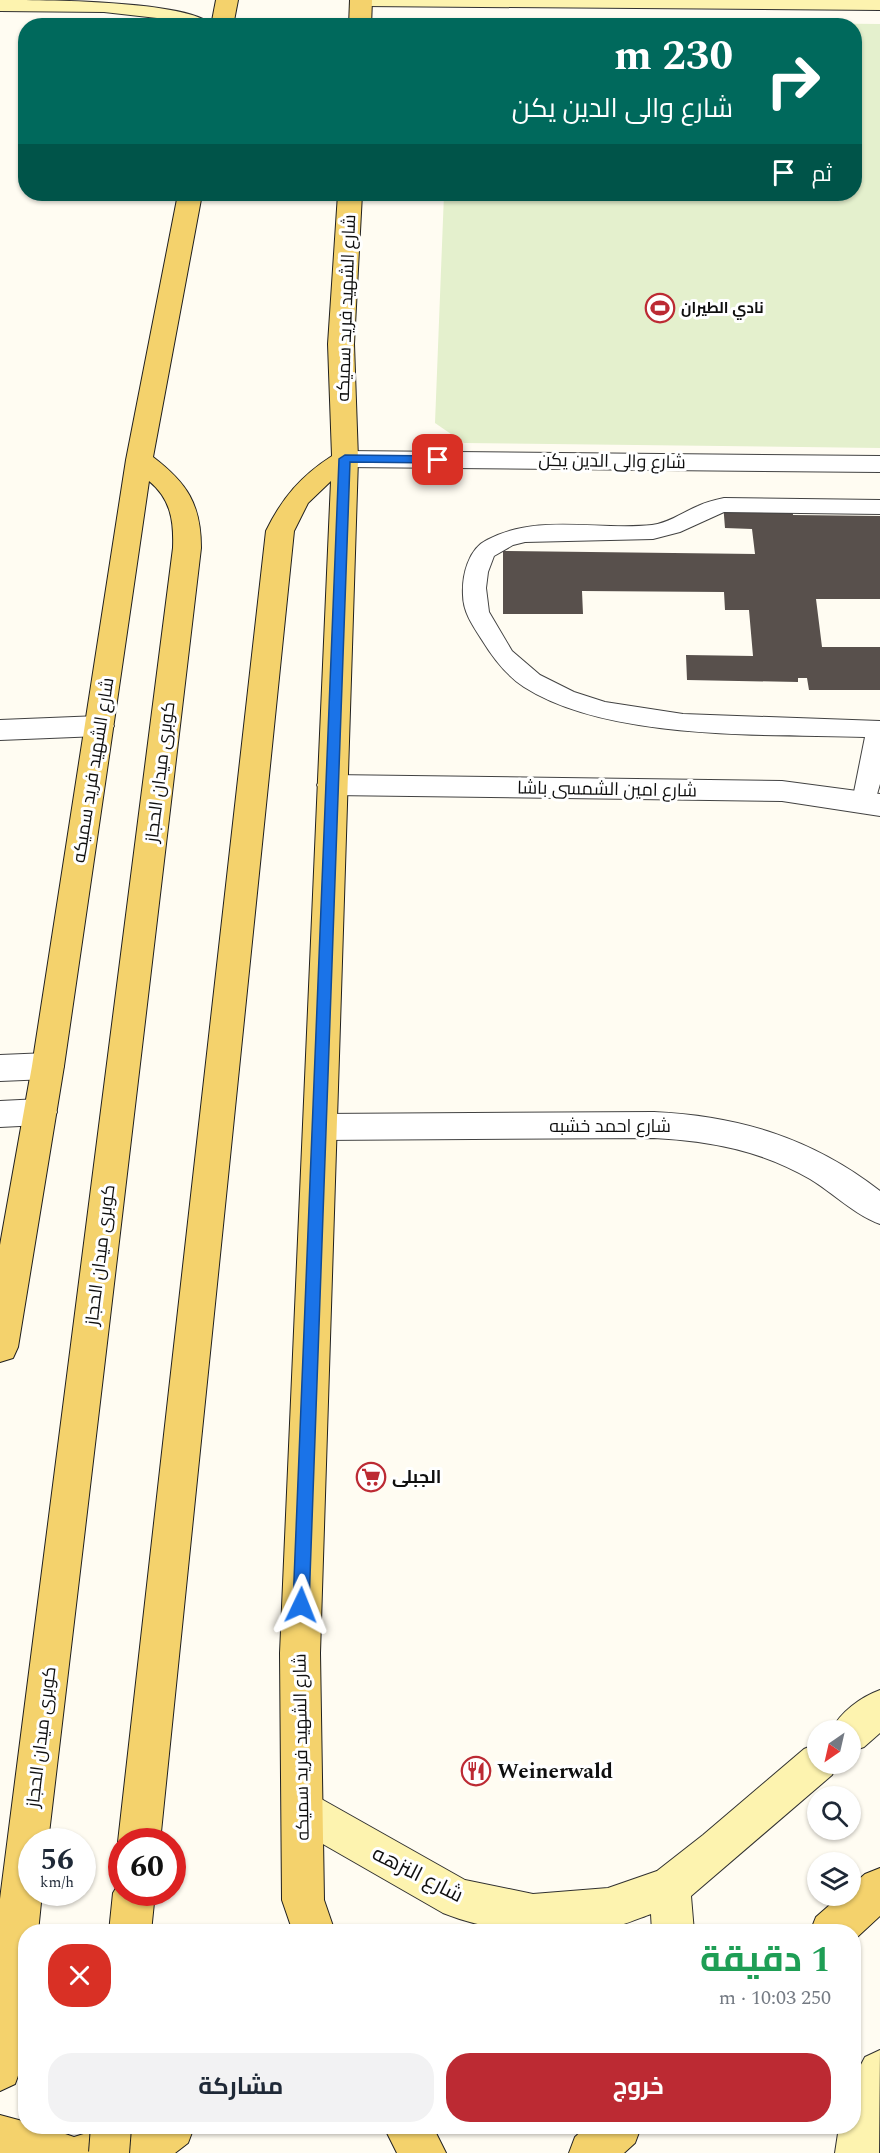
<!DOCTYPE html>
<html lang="ar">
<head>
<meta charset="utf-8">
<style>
  body { margin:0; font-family:Spectral,Cairo,serif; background:#f2f2f3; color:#1f2937; direction:rtl; height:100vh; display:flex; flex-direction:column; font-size:22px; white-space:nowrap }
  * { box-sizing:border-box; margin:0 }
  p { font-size:20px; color:#747a83 }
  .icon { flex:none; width:33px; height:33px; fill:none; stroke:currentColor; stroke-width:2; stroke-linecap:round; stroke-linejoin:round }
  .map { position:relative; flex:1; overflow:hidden; direction:ltr }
  .panel { position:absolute; left:18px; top:1924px; width:843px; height:210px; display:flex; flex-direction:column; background:#fff; border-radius:24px; box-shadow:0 2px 4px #0004; direction:rtl }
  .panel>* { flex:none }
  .hud { position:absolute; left:18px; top:18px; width:844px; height:183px; border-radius:24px; box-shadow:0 2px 4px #0004; direction:rtl; background:#00695c; color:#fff; overflow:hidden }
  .needle { width:39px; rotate:214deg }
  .buttons { position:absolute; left:807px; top:1720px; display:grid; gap:12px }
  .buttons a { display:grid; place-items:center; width:54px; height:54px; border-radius:50%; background:#fff; box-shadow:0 2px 4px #0004; font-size:30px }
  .speed { position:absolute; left:18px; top:1828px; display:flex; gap:12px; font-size:30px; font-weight:700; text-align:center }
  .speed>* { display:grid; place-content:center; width:78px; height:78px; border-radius:50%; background:#fff; box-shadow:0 2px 4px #0004; line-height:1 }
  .speed small { font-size:15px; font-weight:400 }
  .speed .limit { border:9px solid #d22; background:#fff; color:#111 }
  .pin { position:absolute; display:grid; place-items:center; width:51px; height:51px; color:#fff; margin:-26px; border-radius:12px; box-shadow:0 3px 9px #0006 }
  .me { position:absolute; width:66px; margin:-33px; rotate:2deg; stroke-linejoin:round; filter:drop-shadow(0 0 4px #0008) }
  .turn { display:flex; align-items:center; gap:21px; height:126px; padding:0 30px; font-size:27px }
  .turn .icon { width:78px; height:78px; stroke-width:2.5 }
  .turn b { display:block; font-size:42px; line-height:51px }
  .then { display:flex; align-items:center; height:57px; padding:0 30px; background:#0003; gap:12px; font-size:22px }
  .round { display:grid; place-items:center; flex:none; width:63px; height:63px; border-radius:24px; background:#f2f2f3 }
  .overview { display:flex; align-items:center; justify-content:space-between; height:102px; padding:0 30px }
  h1 { font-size:36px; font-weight:700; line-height:45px; color:#1e9e55 }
  .cta { display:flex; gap:12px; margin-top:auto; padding:12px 30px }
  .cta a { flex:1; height:69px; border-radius:24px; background:#bc2a33; color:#fff; font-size:24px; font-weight:700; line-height:69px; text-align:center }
  .cta a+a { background:#f2f2f3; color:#1f2937 }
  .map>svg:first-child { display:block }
</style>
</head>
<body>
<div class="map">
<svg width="880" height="2153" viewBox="0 0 880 2153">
  <rect width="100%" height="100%" fill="#fffcf2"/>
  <polygon fill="#e4f0cd" points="483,20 880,24 880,448 464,443 435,423 444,194 855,194 855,26 471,25"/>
  <polygon fill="#58504c" points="723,503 792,503 793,515 880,516 880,599 816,599 822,647 880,647 880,690 809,690 807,678 798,678 798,682 687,680 686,655 753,656 749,610 725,610 724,592 582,591 583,614 503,614 503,551 755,554 752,529 725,528"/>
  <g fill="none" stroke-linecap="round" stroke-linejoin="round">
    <g stroke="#424242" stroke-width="2">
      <path id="lane" d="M724,498L880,500V514L724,512L680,532L653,539L525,542L513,545L494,556L488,572L486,588L489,612L512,651L540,675L574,692L605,702L683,714L880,721V784L873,808L864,811L855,808L852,802L865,737C767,734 608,741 524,687C506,675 493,658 482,640C473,626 463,612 463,595C462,576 468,549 487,540C537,513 599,531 652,525C669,523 683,512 698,506C706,502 715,500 724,498Z"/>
    </g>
    <g stroke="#424242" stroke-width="2">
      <g id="street">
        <polygon points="345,451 880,456 880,472 345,467 336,465 332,459 336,453"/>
        <polygon points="99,716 109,719 114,726 109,733 99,736 0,740 0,720"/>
        <polygon points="332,775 782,781 880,794 880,816 782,801 332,795 321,792 317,785 321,778"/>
        <polygon points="48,1053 60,1057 64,1066 60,1075 48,1079 0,1081 0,1055"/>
        <polygon points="40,1099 52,1103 57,1112 52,1121 40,1125 0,1127 0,1101"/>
        <path d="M654,1112C739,1116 812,1138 880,1191V1224C855,1215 833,1193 810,1179C760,1150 710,1141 654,1138L320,1140L308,1136L303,1127L308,1118L320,1114Z"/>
      </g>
    </g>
    <g stroke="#313131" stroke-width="2">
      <g id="secondary">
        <path d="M0,0C39,0 191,0 213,26H181L157,18L104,12L0,11Z"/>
        <polygon points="354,0 880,0 880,10 365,6 357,5"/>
        <path d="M880,1690V1733L864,1747L850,1752V1731H831C840,1712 861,1697 880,1690Z"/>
        <path d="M818,1743V1764H837L832,1775L691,1896L694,1932H652L651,1914C637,1919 622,1926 607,1928C554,1938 493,1933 443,1913L288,1824L282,1810L288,1796L302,1791L316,1796L465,1880L533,1894L608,1888L657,1871L703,1835L804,1749Z"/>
        <polygon points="880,2050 879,2153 835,2153 839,2127 854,2127 854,2078 865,2057"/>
      </g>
    </g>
    <g stroke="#202020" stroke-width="2">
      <g id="primary">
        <polygon points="216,0 238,0 233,26 211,26"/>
        <polygon points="350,0 372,0 371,26 349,26"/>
        <path d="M178,194H202L153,457C187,483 201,504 201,548L48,1842H32V1893H42L38,1932H26C26,1979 33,2041 15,2084L0,2091V1899L173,548C174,521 171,499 149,481L64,1066L18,1347L13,1358L0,1362V1245L32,1066L126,460Z"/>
        <path d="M338,194H362L354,344L358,459L320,1653L324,1900L335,1932H293L282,1900L280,1653L331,481L308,503L294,531L160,1842H122V1849L118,1842L266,531C282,498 301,476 332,456L328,344Z"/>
        <polygon points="880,1868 880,1916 854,1940 854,1932 810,1932 816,1917 840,1896 850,1896 850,1887 865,1874"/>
        <polygon points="122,1878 122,1893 155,1893 151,1932 109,1932 113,1893"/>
        <polygon points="0,2115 26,2122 26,2127 45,2127 74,2137 106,2127 194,2127 188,2143 175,2153 0,2153"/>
        <polygon points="384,2127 433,2127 446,2153 397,2153"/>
        <polygon points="586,2127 641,2127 635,2143 624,2153 569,2153 575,2137"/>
      </g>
    </g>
    <use href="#lane" fill="#fff" fill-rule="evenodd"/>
    <use href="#street" fill="#fff" fill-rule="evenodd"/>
    <use href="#secondary" fill="#fdf3af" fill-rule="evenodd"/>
    <use href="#primary" fill="#f4d26c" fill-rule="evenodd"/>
    <g stroke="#202020" stroke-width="42" stroke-linecap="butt">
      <polyline id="primary-bridge" points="109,2153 111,2127"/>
    </g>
    <use href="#primary-bridge" stroke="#f4d26c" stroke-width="40"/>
  </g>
  <polygon fill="#1a73e8" stroke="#114b97" stroke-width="1.5" points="345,455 438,456 443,460 438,463 350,462 309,1605 307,1611 301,1613 296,1611 293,1605 339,459"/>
  <defs>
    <g id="stadium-ring" transform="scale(1.5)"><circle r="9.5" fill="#fff" stroke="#bc2a33" stroke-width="1.5"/><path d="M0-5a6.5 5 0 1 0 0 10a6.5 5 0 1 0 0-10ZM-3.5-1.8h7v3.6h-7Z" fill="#bc2a33"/></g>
    <g id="supermarket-ring" transform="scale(1.5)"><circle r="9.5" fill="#fff" stroke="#bc2a33" stroke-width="1.5"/><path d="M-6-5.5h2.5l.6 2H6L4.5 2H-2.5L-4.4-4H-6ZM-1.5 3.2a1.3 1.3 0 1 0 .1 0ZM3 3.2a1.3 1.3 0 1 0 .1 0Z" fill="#bc2a33"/></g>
    <g id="restaurant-ring" transform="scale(1.5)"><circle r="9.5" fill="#fff" stroke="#bc2a33" stroke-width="1.5"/><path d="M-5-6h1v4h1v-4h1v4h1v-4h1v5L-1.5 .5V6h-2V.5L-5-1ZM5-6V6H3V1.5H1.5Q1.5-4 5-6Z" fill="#bc2a33"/></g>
  </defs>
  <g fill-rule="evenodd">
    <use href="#stadium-ring" x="660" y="308"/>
    <use href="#supermarket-ring" x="371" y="1477"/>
    <use href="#restaurant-ring" x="476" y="1771"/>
  </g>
  <g text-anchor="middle" stroke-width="6" stroke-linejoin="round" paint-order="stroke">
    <g font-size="15" font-weight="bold" fill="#0f0f0f" stroke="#fff" text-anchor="start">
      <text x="681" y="313">نادي الطيران</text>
    </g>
    <g font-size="18" fill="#0f0f0f" stroke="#fff">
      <text transform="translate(346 308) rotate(-88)" y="6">شارع الشهيد فريد سميكه</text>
      <text transform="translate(612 461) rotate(1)" y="6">شارع والى الدين يكن</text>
      <text transform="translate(93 770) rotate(-81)" y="6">شارع الشهيد فريد سميكه</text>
      <text transform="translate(160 772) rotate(-83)" y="6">كوبرى ميدان الحجاز</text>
      <text transform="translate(607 789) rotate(1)" y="6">شارع امين الشمسى باشا</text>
      <text x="610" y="1132">شارع احمد خشبه</text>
      <text transform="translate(100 1255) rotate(-83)" y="6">كوبرى ميدان الحجاز</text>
      <text transform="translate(41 1737) rotate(-83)" y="6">كوبرى ميدان الحجاز</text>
      <text transform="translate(301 1747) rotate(-91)" y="6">شارع الشهيد فريد سميكه</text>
    </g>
    <g font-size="18" font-weight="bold" fill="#0f0f0f" stroke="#fff" text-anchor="start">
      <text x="392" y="1483">الجبلى</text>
    </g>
    <g font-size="21" font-weight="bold" fill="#0f0f0f" stroke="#fff" text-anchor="start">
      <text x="497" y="1778">Weinerwald</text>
    </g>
    <g font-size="21" fill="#0f0f0f" stroke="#fff">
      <text transform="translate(418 1874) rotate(27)" y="7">شارع النزهه</text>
    </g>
  </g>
</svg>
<div class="buttons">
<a><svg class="needle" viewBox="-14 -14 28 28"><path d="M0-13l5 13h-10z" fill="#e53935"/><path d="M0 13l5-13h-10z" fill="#747a83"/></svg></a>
<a><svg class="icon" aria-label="search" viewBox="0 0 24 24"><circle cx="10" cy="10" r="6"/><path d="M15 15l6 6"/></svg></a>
<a><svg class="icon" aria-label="layers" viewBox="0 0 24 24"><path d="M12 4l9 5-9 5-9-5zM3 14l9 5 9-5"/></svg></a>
</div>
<div class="speed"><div>56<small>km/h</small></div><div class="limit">60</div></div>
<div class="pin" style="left:438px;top:460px;background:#d93025"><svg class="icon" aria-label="arrive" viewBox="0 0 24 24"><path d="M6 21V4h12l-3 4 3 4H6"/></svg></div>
<svg class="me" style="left:301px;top:1605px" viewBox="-20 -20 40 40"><path d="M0-17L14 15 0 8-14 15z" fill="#1a73e8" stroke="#fff" stroke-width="4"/></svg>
<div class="hud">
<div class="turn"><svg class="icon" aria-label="right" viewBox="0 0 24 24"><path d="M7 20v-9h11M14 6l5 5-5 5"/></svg><div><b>230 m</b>شارع والى الدين يكن</div></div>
<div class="then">ثم<svg class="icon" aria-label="arrive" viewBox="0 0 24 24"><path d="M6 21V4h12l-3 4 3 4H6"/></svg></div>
</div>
<section class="panel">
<div class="overview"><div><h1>1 دقيقة</h1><p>250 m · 10:03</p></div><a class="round" style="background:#d93025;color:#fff"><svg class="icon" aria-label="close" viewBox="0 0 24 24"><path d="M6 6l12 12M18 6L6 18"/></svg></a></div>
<div class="cta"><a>خروج</a><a>مشاركة</a></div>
</section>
</div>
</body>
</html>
